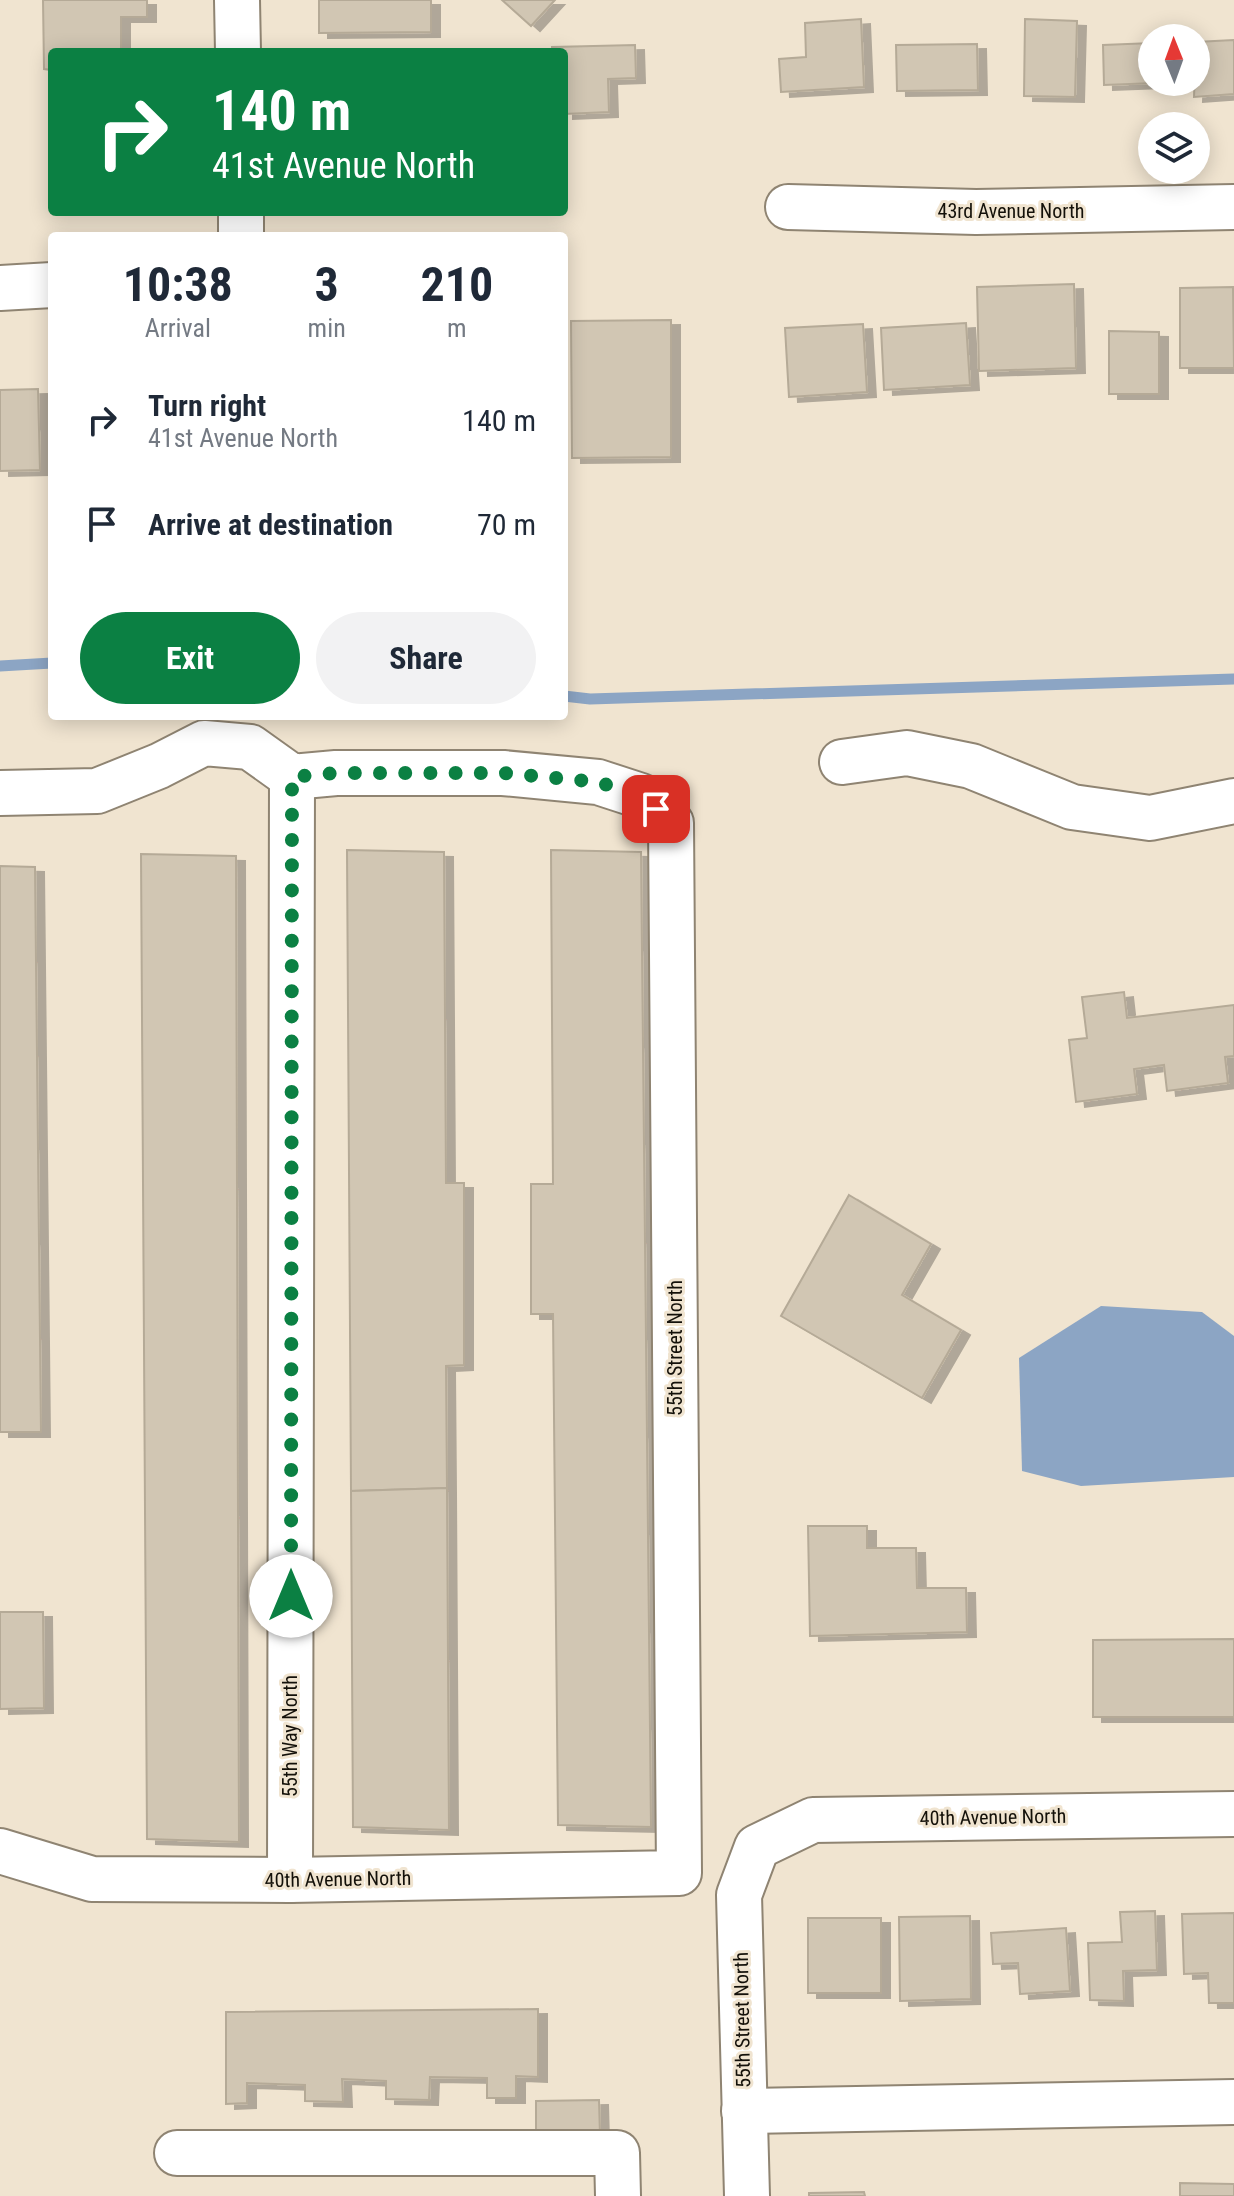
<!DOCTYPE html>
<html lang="en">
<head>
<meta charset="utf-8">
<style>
  body { margin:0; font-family:"Roboto Condensed",sans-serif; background:#f2f2f3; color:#1f2937; height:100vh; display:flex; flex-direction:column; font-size:30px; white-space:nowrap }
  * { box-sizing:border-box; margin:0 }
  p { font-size:26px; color:#747a83 }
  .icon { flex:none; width:44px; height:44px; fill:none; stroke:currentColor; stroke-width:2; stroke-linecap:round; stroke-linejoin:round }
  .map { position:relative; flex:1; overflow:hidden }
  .side { position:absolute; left:48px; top:232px; width:520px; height:488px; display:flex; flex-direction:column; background:#fff; border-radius:8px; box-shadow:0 4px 20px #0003 }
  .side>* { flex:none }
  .banner { position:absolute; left:48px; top:48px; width:520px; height:168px; border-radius:8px; box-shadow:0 4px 20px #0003; background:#0b8043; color:#fff; overflow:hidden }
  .needle { width:52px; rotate:359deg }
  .controls { position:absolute; left:1138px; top:24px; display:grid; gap:16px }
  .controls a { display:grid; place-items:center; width:72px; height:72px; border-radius:50%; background:#fff; box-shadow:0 4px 20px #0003; font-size:40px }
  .pin { position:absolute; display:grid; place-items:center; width:68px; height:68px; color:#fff; margin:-34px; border-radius:16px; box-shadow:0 4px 12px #0006 }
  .me { position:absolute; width:88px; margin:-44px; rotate:0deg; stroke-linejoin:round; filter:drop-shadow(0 0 6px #0008) }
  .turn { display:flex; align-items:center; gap:28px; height:168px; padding:0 32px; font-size:36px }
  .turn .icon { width:104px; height:104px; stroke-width:2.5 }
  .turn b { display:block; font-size:56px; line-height:68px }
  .eta { display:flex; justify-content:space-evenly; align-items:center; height:136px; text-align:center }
  .eta b { font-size:48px; font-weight:700; line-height:56px }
  .cta { display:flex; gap:16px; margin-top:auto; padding:16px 32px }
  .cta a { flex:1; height:92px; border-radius:48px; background:#0b8043; color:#fff; font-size:32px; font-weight:700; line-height:92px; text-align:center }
  .cta a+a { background:#f2f2f3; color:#1f2937 }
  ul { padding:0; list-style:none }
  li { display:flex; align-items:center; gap:24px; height:104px; padding:0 32px }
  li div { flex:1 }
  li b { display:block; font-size:30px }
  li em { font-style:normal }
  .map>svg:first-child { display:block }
</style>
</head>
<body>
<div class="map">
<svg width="1234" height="2196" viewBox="0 0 1234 2196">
  <defs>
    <filter id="shadow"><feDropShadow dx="9" dy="5" stdDeviation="0" flood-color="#0004"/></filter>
  </defs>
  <rect width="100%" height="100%" fill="#f0e4d0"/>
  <polygon fill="#8ca5c4" points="1101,1306 1202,1312 1234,1336 1234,1477 1081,1486 1022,1471 1019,1358"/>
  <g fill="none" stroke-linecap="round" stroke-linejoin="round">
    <g stroke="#8ca5c4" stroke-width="11">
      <polyline points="0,666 52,663"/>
      <polyline points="564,696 590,699 1234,679"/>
    </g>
  </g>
  <g fill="#d1c6b3" stroke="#b5aa97" stroke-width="2" filter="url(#shadow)">
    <polygon points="43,0 147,0 147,17 121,17 121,52 52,52 52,70 44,69"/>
    <polygon points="319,0 431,0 431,32 319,33"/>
    <polygon points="502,0 555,0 531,26"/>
    <polygon points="861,19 864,87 781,92 779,59 806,57 805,23"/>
    <polygon points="1025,19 1077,21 1075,97 1024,96"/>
    <polygon points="1234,40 1234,94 1194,97 1196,42"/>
    <polygon points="1152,43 1152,82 1181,82 1104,85 1103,45"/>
    <polygon points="977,44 978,90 897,91 896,45"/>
    <polygon points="635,45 636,78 608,79 609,112 564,114 564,52 552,52 552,47"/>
    <polygon points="1074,284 1076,368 979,371 977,287"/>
    <polygon points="1233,287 1234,368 1180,368 1180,288"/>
    <polygon points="671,320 671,457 572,458 571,321"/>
    <polygon points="966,323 970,385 884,390 881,328"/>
    <polygon points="863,324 867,392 789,397 785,328"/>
    <polygon points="1109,331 1159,332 1159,394 1109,394"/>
    <polygon points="38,389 40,470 0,471 0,390"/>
    <polygon points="347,850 444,852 446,1183 464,1183 464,1365 446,1366 447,1488 351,1491"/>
    <polygon points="551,850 641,852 651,1827 558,1825 553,1314 531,1314 531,1184 553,1184"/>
    <polygon points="141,854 236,856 239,1842 147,1839"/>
    <polygon points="0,866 35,867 41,1432 0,1432"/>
    <polygon points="1124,992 1127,1018 1234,1005 1234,1056 1225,1057 1228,1083 1167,1091 1164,1065 1134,1069 1137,1094 1076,1102 1069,1040 1087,1038 1082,997"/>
    <polygon points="849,1195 931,1244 902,1295 961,1330 922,1398 781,1316"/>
    <polygon points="447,1488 449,1830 353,1827 351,1491"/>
    <polygon points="808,1526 867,1526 867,1548 916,1548 917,1588 966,1588 967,1632 810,1636"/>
    <polygon points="0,1612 43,1612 44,1708 0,1709"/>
    <polygon points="1234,1639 1234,1717 1093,1717 1093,1640"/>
    <polygon points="1155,1911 1157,1970 1123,1971 1124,2001 1090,2000 1088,1943 1122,1942 1120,1912"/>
    <polygon points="1234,1913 1234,2003 1209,2003 1208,1973 1184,1974 1182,1914"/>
    <polygon points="970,1916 971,1999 900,2001 899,1917"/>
    <rect x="808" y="1918" width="73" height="75"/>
    <polygon points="1066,1928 1070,1991 1020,1994 1018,1963 993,1964 991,1933"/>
    <polygon points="538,2009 538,2077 516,2076 516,2098 487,2098 487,2078 430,2077 429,2100 386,2099 386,2081 342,2079 343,2102 305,2101 305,2085 247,2083 247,2103 226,2104 226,2012"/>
    <polygon points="599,2100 600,2136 536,2137 536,2101"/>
    <polygon points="1180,2183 1234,2184 1234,2196 1180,2196"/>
    <polygon points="864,2192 865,2196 809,2196 809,2193"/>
  </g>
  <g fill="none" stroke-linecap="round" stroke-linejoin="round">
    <g stroke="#8f8472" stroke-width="48">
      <g id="minor">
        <polyline points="237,0 238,52"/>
        <polyline points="788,207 976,212 1234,207"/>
        <polyline points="241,212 241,236"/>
        <polyline points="0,288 52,285"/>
        <polyline points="842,762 907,753 971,766 1072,807 1150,818 1234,801"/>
        <polyline points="0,793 97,791 159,766 204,743 250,747 292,777 336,773 503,773 598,782 641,796 671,823 679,1873 290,1880 92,1879 0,1851"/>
        <polyline points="290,1880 292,777"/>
        <polyline points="744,2111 1234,2102"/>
        <polyline points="177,2153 617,2153 618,2196"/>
        <polyline points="747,2196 739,1895 757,1847 813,1820 1234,1814"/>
      </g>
    </g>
    <use href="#minor" stroke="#fff" stroke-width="44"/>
  </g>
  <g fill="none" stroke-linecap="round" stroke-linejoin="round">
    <polyline stroke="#0b8043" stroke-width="14" stroke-dasharray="0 25.2" points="291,1596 292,777 336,773 503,773 598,782 641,796 656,809"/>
  </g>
  <g text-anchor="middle" stroke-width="6" stroke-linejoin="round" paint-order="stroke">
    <g font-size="20" fill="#131009" stroke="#f0e4d0">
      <text x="1011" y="218">43rd Avenue North</text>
      <text transform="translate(675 1348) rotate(-90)" y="7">55th Street North</text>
      <text transform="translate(290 1736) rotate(-90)" y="7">55th Way North</text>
      <text transform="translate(993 1817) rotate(-1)" y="7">40th Avenue North</text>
      <text transform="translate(338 1879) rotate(-1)" y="7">40th Avenue North</text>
      <text transform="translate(742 2020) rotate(-91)" y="7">55th Street North</text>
    </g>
  </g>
</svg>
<div class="controls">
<a><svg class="needle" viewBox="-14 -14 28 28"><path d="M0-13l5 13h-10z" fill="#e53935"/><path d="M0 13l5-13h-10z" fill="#747a83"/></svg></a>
<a><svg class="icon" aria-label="layers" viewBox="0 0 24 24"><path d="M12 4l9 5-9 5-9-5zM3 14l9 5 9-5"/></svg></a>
</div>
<div class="pin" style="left:656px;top:809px;background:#d93025"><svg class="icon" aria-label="arrive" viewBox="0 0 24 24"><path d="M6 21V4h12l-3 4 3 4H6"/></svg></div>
<svg class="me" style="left:291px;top:1596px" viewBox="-20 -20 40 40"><circle r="19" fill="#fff"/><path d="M0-13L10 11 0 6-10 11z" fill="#0b8043"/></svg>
<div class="banner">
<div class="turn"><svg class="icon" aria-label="right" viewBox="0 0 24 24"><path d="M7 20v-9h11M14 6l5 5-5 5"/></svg><div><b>140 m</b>41st Avenue North</div></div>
</div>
<section class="side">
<div class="eta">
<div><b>10:38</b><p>Arrival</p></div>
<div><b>3</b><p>min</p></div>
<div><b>210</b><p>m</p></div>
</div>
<ul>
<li><svg class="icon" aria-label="right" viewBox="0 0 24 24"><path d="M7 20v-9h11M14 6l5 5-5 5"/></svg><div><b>Turn right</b><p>41st Avenue North</p></div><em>140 m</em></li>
<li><svg class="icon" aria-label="arrive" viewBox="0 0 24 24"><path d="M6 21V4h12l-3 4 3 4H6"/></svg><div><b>Arrive at destination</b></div><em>70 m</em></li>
</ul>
<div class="cta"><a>Exit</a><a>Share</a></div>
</section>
</div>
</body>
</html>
